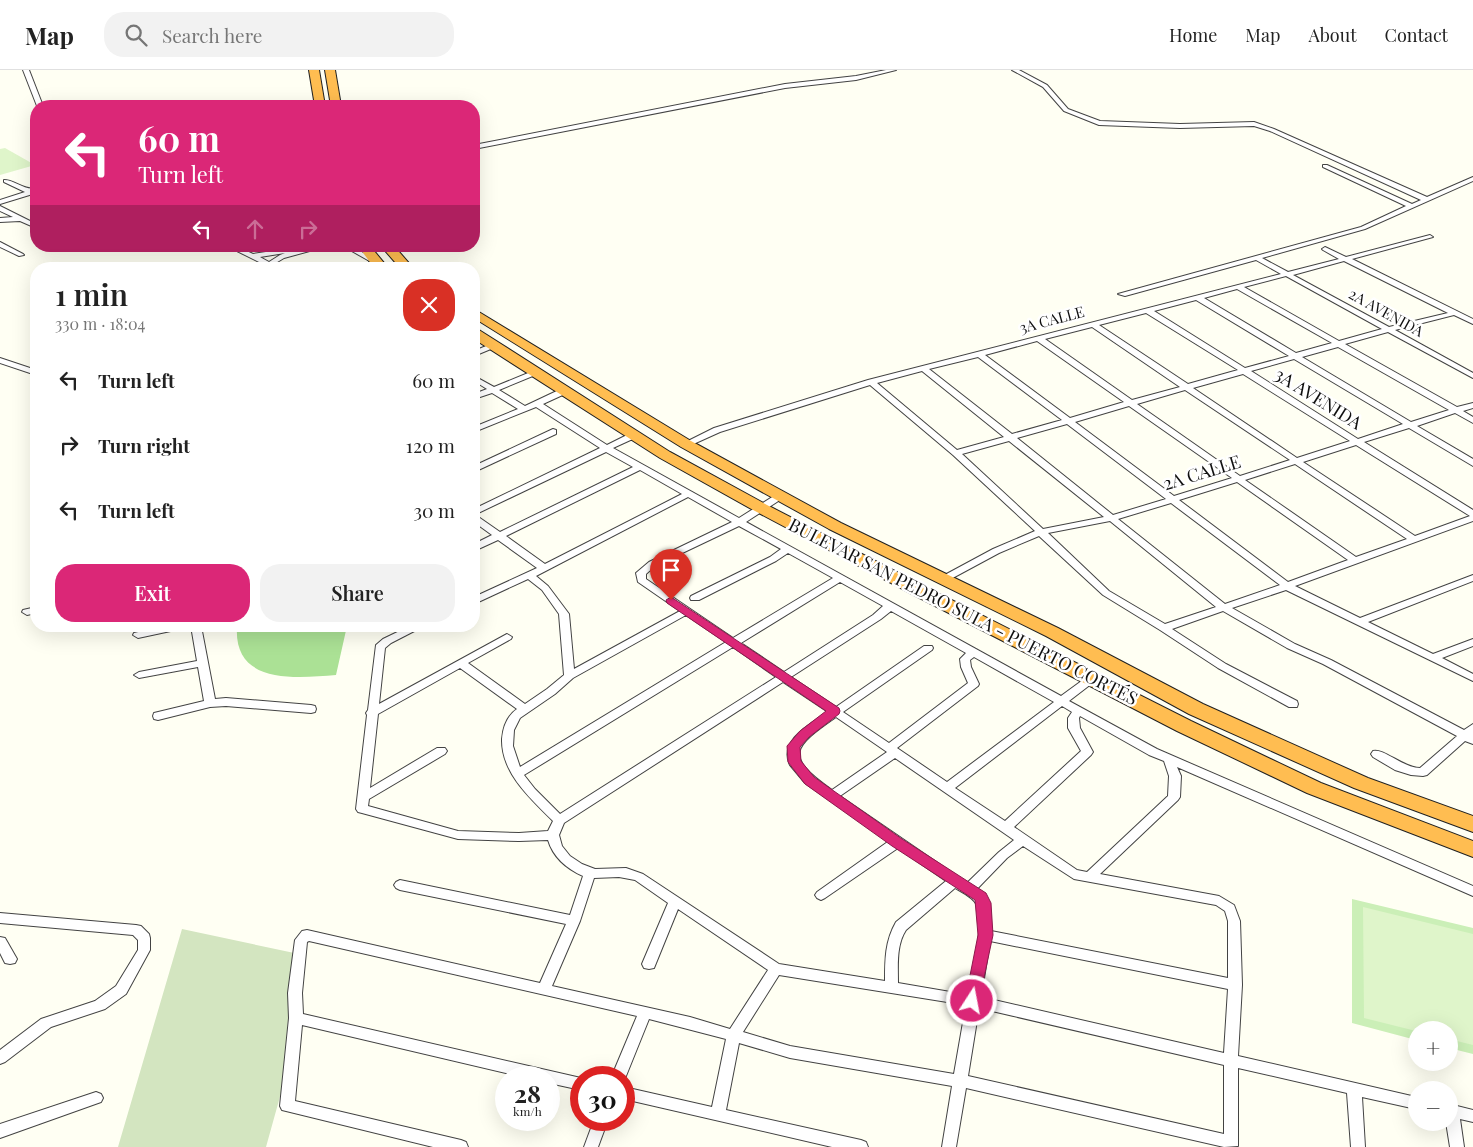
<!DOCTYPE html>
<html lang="en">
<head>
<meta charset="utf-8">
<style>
  body { margin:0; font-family:"Playfair Display",serif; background:#f2f2f2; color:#222; height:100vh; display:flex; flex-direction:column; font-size:19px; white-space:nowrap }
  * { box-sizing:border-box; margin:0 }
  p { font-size:16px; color:#767676 }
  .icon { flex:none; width:28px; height:28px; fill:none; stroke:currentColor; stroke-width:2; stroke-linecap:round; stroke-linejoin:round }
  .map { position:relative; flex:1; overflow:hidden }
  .drawer { position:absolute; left:30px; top:192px; width:450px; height:370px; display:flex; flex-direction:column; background:#fff; border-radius:20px; box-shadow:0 5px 20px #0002 }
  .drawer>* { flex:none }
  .guide { position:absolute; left:30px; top:30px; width:450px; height:152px; border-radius:20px; box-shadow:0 5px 20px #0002; background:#db2777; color:#fff; overflow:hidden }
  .buttons { position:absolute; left:1408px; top:951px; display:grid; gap:10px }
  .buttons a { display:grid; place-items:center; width:50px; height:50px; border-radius:50%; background:#fff; box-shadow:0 5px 20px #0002; font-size:25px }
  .speed { position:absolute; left:495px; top:996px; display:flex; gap:10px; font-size:25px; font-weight:700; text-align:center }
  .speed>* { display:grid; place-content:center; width:65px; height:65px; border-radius:50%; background:#fff; box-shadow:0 5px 20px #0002; line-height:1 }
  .speed small { font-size:12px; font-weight:400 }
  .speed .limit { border:8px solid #d22; background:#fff; color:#111 }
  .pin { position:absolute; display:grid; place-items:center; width:42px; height:42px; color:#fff; margin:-51px -21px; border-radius:50% 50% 50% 0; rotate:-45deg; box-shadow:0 0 5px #0007 }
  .pin .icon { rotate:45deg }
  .me { position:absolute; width:55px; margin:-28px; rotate:11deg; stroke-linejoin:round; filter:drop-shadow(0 0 4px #0008) }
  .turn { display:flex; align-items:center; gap:18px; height:105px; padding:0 25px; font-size:22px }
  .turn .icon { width:65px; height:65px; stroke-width:2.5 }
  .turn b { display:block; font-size:35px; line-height:42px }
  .lanes { display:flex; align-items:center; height:48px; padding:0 25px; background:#0003; justify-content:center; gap:25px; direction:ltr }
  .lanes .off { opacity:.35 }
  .round { display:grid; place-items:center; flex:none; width:52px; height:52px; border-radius:20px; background:#f2f2f2 }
  .headline { display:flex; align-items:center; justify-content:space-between; height:85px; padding:0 25px }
  h1 { font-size:30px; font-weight:600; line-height:38px }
  .button { display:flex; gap:10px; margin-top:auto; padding:10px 25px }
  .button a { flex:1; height:58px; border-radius:20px; background:#db2777; color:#fff; font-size:20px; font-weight:600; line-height:58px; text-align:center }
  .button a+a { background:#f2f2f2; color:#222 }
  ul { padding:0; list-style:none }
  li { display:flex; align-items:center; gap:15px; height:65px; padding:0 25px }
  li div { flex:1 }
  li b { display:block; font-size:19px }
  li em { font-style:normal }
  header { display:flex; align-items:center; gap:30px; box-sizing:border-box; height:70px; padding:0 25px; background:#fff; border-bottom:1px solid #e0e0e0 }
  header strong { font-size:24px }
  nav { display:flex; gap:28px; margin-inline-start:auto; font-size:18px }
  .search { width:350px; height:45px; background:#f2f2f2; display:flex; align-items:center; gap:12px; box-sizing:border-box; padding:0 18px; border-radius:20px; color:#767676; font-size:19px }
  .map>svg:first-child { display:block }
</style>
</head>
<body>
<header>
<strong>Map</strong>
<div class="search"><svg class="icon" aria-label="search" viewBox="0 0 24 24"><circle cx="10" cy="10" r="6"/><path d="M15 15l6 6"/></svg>Search here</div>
<nav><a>Home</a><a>Map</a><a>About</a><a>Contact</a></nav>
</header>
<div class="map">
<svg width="1473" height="1077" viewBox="0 0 1473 1077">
  <rect width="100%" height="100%" fill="#fffff3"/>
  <polygon fill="#cbefb7" points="1352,829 1473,858 1473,984 1449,978 1449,960 1416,960 1416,970 1352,953"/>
  <path fill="#abe195" d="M237,556H347L336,605C295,608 233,615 237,556Z"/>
  <polygon fill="#d3e5c0" points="182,859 299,884 288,950 281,1023 266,1077 118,1077"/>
  <g fill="#dff5ca">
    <polygon points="5,78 35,95 0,105 0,79"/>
    <polygon points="1363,837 1473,864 1473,975 1449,969 1449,960 1416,961 1364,948"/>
  </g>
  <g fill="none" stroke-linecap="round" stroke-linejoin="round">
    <g stroke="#434343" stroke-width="2">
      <g id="street">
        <polygon points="23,0 29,0 43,36 37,36"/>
        <polygon points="886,0 896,0 856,10 785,18 474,79 474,75 785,14 856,6"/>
        <path d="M1012,0H1019L1047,15L1068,39L1100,51L1180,54L1254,52L1274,59L1427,127L1473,107V111L1365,159L1262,188L1288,202L1339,189L1323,180L1322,179L1325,177L1346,187L1430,165L1433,167L1352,189L1473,249V254L1454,245L1395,260L1473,303V308L1388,262L1345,274L1457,337L1473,333V338L1463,341L1473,347V353L1455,343L1417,356L1473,389V396L1409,358L1364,372L1473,440V451L1295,516L1360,548L1473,505V511L1368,552L1433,584L1473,569V576L1442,588L1473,604V611L1286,520L1232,538L1295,574L1331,590L1464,660L1473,654V674L1465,671L1427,705L1423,706L1411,705L1395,700L1373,687L1371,684L1373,681C1384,678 1403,698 1420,698L1457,666L1323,594L1287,578L1223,541L1172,559L1226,594L1297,631L1298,634L1297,637H1289L1218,598L1160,560L1103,525L1039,466L999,483L947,511H941L939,509L941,507L993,479L1035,461L953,385L870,315L720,362L689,376H683L682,374L714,358L868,310L1281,204L1256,190L1125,226L1118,224L1361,157L1406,136L1323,97V95H1327L1412,134L1421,130L1270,61L1254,56L1180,58L1099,55L1064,41L1043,17ZM1344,191L1448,243L1389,257L1293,205ZM1286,206L1382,259L1339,271L1244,217ZM1237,219L1332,273L1296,283L1204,228ZM1196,230L1289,286L1245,298L1154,241ZM1146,243L1238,300L1188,314L1099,255ZM1092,257L1180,317L1132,330L1045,269ZM1037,271L1124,332L1070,348L985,285ZM1338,277L1449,340L1411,352L1302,287ZM978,287L1062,350L1012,364L929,299ZM1294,289L1403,354L1358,369L1251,301ZM922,301L1004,367L957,380L877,313ZM1243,304L1350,371L1297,388L1193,318ZM1185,320L1290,390L1240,406L1137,334ZM1129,336L1232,408L1174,426L1075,352ZM1067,354L1166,429L1113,445L1017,368ZM1009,371L1104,447L1043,459L962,384ZM1356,375L1470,446L1415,466L1303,392ZM1295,394L1407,469L1356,487L1245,410ZM1237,412L1348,490L1288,512L1179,430ZM1171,433L1280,515L1225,534L1118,449ZM1110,451L1216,537L1165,554L1109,521L1048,463Z"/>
        <path d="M4,110C15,110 25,121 36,118V123L0,134V130L25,122L4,112Z"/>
        <polygon points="0,136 36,154 36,158 20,151 0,152 0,148 13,147 0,141"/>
        <polygon points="0,172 23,184 24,185 19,186 0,177"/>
        <path d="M227,176H236L253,184L286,179L288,180V182L315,176H328L284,188L274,194L282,199H273ZM285,183L280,185L269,192L260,187Z"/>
        <polygon points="343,176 352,176 378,192 373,193"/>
        <polygon points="491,274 494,274 498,276 474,286 474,281"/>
        <polygon points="0,288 36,300 36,305 0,293"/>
        <path d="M533,301H539L540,303L499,320L525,336L561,319H567V323L543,334L607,375L631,363H637V367L613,378L739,448L777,424H783L785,426L783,428L746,452L1061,626L1087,607H1095L1096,609L1095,611L1069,631L1157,679L1473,816V826L1177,697L1181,706L1180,727L1178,730L1100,804L1219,826L1234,835L1240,851L1242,915L1238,986L1416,1027V1039L1362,1027L1365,1077H1351L1347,1023L1238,998V1076L1224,1077L966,1018L956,1077H942L952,1016L790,988L739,973L726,1040L861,1070L866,1072L868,1077H832L624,1029V1017L712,1037L726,969L649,949L624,1011V1008H611L637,946L309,871L307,872L302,923L303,944L581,1008V1020L549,1013V1008H527L302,955L295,1031L461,1070L466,1072L468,1077H433L282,1040L280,1036L289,948L288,923L295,870L302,861L307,860L540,913L566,854L400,820L396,818L394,815L396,812L400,810L570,845L583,806C567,799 553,787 548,770L519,771L458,769L362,743L358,742L356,739L367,645L366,643L368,640L376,575L383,569L410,556H424L391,573L385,578L379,634L507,564L512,567L511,569L468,593L525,634L547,619L564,605L559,544L542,520L528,509L474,534V527L537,498L498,470L474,481V474L492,465L474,452V445L477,446L500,462L633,397L606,382L474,445V439L600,378L536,337L474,362V357L518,339L492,323L474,329V324L487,319L474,311V306L494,317ZM640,400L682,424L545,494L506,466ZM688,427L732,452L649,492L636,503L638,512L680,541L574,599L569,544L548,516L536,506ZM739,456L781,479L770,487L691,526L690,528L691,530H699L776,491L788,483L833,508L733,568L646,509V504L655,496ZM840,512L883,536L873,545L784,602L741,573ZM891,541L966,583L960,589L961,597L968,613L889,673L843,642L932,580L933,578L932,576H924L836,637L791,607L881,549ZM686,545L726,572L520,697L513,676L514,660L520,648L555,624L573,608ZM733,577L776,607L560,744L535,719L524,705ZM974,587L1054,632L947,712L897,678L978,616L979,614L971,597L970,590ZM460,598L517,639C507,646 503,657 502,669C501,703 531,729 553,751L548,761L519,763L458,761L368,736L369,729L445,684L447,681L445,678H437L370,718L378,644ZM783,612L828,642C811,654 778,670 790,695L805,713L889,771L817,822L815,825L817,828L821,830L825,828L898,778L946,811L896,852C885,871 885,890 885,911L779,894L643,804L626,798L595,799L582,794L570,786L562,776L559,765L564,753ZM1062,636L1072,642L1068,648V658L1081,681L1005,751L955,718ZM1080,646L1149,685L1164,691L1169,706L1168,726L1087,802L1077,800L1014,757L1091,685L1093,682L1080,658L1079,648ZM836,647L887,682L832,720C783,686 793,677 836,647ZM895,688L1001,761L1014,770L999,782L967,813L840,726ZM1023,776L1074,809L1216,835L1225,841L1228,851V908L991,861C991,844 992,829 977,819L1007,788ZM619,807L635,810L668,833L642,894L644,898L649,899L654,898L678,839L768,900L730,959L690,947L552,916L580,851L594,808ZM955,818C962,822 973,827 977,835C985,852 972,905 968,925L898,913C898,896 896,875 906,860ZM990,871L1228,919L1224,983L981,927ZM779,905L966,935L954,1004L790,976L743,962ZM979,938L1224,995V1064L968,1006Z"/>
        <polygon points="553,359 556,360 556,364 474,402 474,396"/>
        <polygon points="36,537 36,543 27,545 22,542 23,540"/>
        <polygon points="164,556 185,556 180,559 138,568 133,565 134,563"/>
        <polygon points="191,556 201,556 215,629 226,628 311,635 315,636 316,639 315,642 311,643 226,636 210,637 158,650 154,649 153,646 154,643 204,631 198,597 139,608 134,605 139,602 197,591"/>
        <polygon points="0,843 136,855 141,856 149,864 150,868 150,880 126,924 105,939 51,957 5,992 0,994 0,980 41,949 95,931 116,916 138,880 138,870 133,865 0,853"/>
        <polygon points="0,867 5,868 17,889 15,893 10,894 5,893 0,883"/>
        <polygon points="96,1022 101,1024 103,1028 101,1032 0,1068 0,1054"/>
        <polygon points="1449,1034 1473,1040 1473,1052 1460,1049 1464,1077 1450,1077 1446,1052 1449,1052"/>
        <polygon points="594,1050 608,1050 598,1077 584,1077"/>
      </g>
    </g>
    <g stroke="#212121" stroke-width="2">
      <g id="highway">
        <polygon points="309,0 319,0 325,36 315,36"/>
        <polygon points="325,0 335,0 341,36 331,36"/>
        <polygon points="358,176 370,176 389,199 375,199"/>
        <polygon points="381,176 394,176 414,199 401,199"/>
        <polygon points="474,239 691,371 841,453 1058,558 1203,634 1368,708 1473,746 1473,762 1354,718 1189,644 1046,566 829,459 681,377 474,248"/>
        <polygon points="474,259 479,260 670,382 767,435 922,515 1191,651 1321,713 1473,771 1473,787 1307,723 1177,661 910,523 755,441 660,388 474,269"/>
      </g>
    </g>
    <use href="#street" fill="#fff" fill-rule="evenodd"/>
    <use href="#highway" fill="#ffbd51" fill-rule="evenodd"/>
  </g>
  <polygon fill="#db2777" stroke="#8e194d" points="671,527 839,638 840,641 839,644 809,667 800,677 801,691 814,707 902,769 986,823 991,833 993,865 978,936 972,938 967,936 965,931 978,865 975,830 892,776 805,714 788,692 787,676 800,661 826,641 667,533 666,530"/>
  <g text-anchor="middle" stroke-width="5" stroke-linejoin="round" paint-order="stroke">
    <g font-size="15" fill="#101010" stroke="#fff">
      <text transform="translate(1386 243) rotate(29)" y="5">2A AVENIDA</text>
      <text transform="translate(1052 250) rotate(-15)" y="5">3A CALLE</text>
    </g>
    <g font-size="18" fill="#101010" stroke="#fff">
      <text transform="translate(1318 329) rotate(32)" y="6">3A AVENIDA</text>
      <text transform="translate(1202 403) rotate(-17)" y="6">2A CALLE</text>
      <text transform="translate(963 542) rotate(27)" y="6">BULEVAR SAN PEDRO SULA - PUERTO CORTÉS</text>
    </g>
  </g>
</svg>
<div class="buttons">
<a>+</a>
<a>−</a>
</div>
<div class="speed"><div>28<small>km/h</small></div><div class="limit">30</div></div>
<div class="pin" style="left:671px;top:530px;background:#d93025"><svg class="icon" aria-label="arrive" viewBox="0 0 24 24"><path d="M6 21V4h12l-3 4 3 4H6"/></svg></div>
<svg class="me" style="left:972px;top:931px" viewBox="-20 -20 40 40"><circle r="17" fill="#db2777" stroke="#fff" stroke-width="3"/><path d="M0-11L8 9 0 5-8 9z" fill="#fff"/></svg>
<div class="guide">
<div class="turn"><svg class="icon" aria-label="left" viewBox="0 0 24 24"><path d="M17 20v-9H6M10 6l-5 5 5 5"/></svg><div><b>60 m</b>Turn left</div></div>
<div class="lanes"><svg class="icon" aria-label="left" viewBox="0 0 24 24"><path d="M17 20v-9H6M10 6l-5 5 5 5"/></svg><svg class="icon off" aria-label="ahead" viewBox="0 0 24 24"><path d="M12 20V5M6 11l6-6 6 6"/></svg><svg class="icon off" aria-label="right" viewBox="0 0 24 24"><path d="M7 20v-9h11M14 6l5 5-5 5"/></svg></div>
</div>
<section class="drawer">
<div class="headline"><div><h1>1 min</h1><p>330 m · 18:04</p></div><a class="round" style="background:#d93025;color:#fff"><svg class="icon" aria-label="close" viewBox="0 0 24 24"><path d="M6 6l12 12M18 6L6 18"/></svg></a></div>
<ul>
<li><svg class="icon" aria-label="left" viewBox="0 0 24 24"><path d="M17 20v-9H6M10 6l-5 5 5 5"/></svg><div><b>Turn left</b></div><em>60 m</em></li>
<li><svg class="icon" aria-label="right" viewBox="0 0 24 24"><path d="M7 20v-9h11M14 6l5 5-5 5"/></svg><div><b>Turn right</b></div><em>120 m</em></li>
<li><svg class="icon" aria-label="left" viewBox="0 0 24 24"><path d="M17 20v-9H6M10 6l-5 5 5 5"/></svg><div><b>Turn left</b></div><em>30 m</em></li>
</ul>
<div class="button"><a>Exit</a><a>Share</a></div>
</section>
</div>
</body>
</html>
